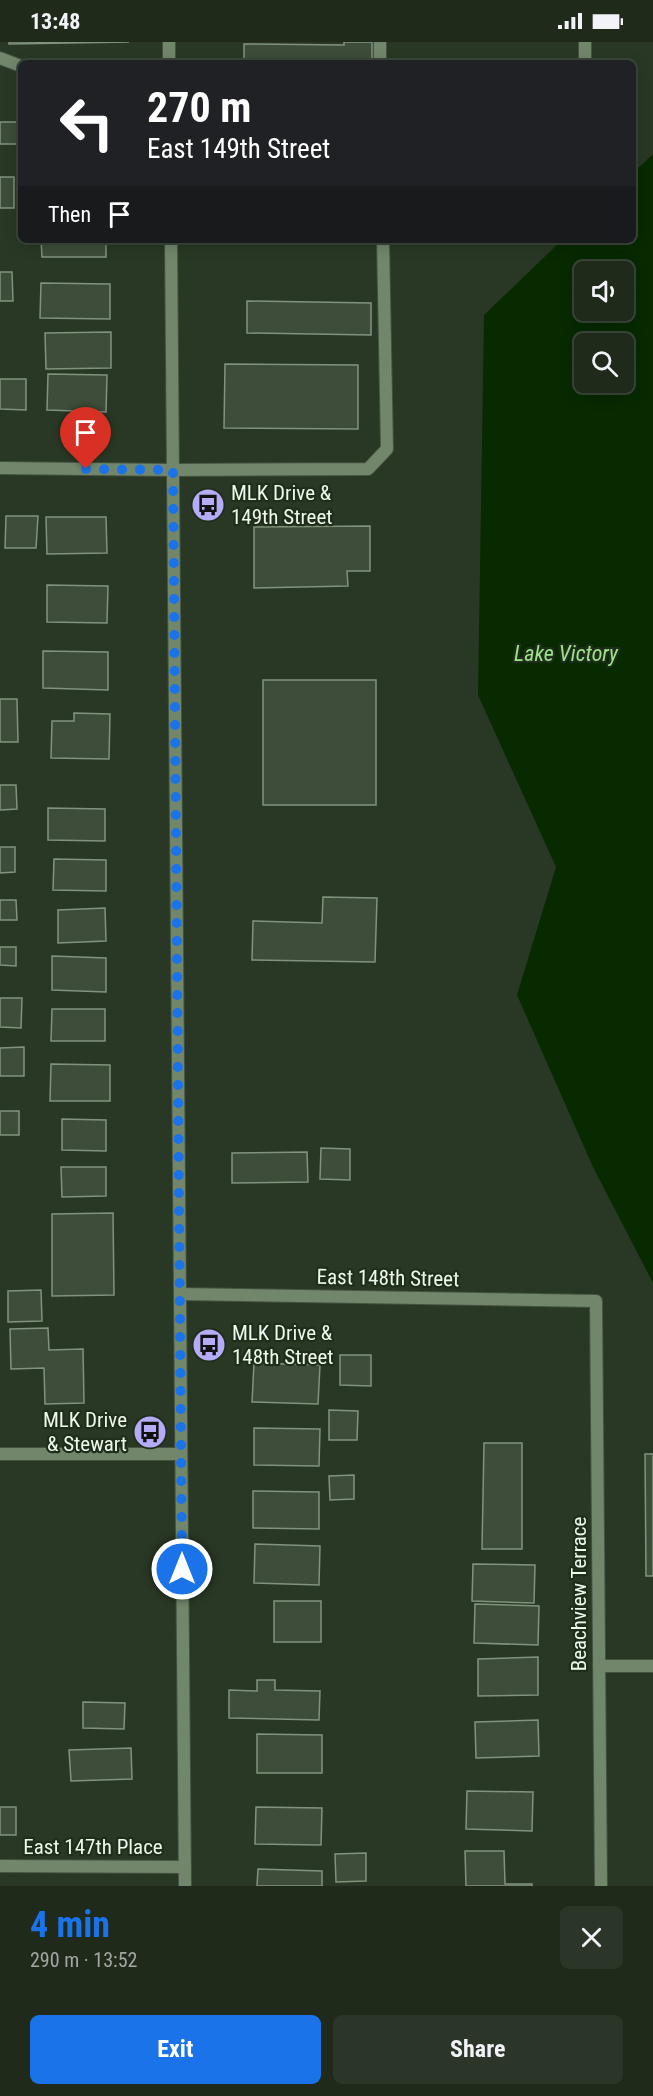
<!DOCTYPE html>
<html lang="en">
<head>
<meta charset="utf-8">
<style>
  body { margin:0; font-family:"Roboto Condensed",sans-serif; background:#2c3628; color:#f1f3f6; height:100vh; display:flex; flex-direction:column; font-size:22px; white-space:nowrap }
  * { box-sizing:border-box; margin:0 }
  p { font-size:20px; color:#a1a7a3 }
  .icon { flex:none; width:33px; height:33px; fill:none; stroke:currentColor; stroke-width:2; stroke-linecap:round; stroke-linejoin:round }
  .map { position:relative; height:1844px; overflow:hidden }
  .side { display:flex; flex-direction:column; background:#1f2a1b; flex:1 }
  .side>* { flex:none }
  .guide { position:absolute; left:18px; top:18px; width:618px; height:183px; border-radius:9px; box-shadow:0 3px 15px #0003,0 0 0 2px #3c463a; background:#202124; color:#fff; overflow:hidden }
  .fabs { position:absolute; left:574px; top:219px; display:grid; gap:12px }
  .fabs a { display:grid; place-items:center; width:60px; height:60px; border-radius:9px; background:#1f2a1b; box-shadow:0 3px 15px #0003,0 0 0 2px #3c463a; font-size:30px }
  .pin { position:absolute; display:grid; place-items:center; width:51px; height:51px; color:#fff; margin:-62px -26px; border-radius:50% 50% 50% 0; rotate:-45deg; box-shadow:0 0 6px #0007 }
  .pin .icon { rotate:45deg }
  .me { position:absolute; width:66px; margin:-33px; rotate:0deg; stroke-linejoin:round; filter:drop-shadow(0 0 4px #0008) }
  .turn { display:flex; align-items:center; gap:21px; height:126px; padding:0 30px; font-size:27px }
  .turn .icon { width:78px; height:78px; stroke-width:2.5 }
  .turn b { display:block; font-size:42px; line-height:51px }
  .then { display:flex; align-items:center; height:57px; padding:0 30px; background:#0003; gap:12px; font-size:22px }
  .round { display:grid; place-items:center; flex:none; width:63px; height:63px; border-radius:9px; background:#2c3628 }
  .headline { display:flex; align-items:center; justify-content:space-between; height:102px; padding:0 30px }
  h1 { font-size:36px; font-weight:700; line-height:45px; color:#1a73e8 }
  .primary-button { display:flex; gap:12px; margin-top:auto; padding:12px 30px }
  .primary-button a { flex:1; height:69px; border-radius:9px; background:#1a73e8; color:#fff; font-size:24px; font-weight:700; line-height:69px; text-align:center }
  .primary-button a+a { background:#2c3628; color:#f1f3f6 }
  .status { display:flex; justify-content:space-between; align-items:center; height:42px; padding:0 30px; background:#1f2a1b; direction:ltr }
  .status svg { height:16px; fill:currentColor }
  .map>svg:first-child { display:block }
</style>
</head>
<body>
<div class="status"><b>13:48</b><svg viewBox="0 0 49 12"><path d="M0 12V9h3v3zM5 12V6h3v6zM10 12V3h3v9zM15 12V0h3v12zM26 1h20v11H26zM47 4h2v5h-2z"/></svg></div>
<div class="map">
<svg width="653" height="1844" viewBox="0 0 653 1844">
  <rect width="100%" height="100%" fill="#293824"/>
  <path fill="#072a00" fill-rule="evenodd" d="M653,112V1241L593,1125L517,953L556,825L478,653L484,273L562,198H633V131ZM585,230H624V268H585ZM585,302H624V340H585Z"/>
  <g fill="#3d4d39" stroke="#81937d" stroke-width="1.5">
    <polygon points="9,0 129,0 9,2"/>
    <polygon points="344,0 372,0 372,21 244,21 244,2 344,3"/>
    <rect x="0" y="80" width="19" height="22"/>
    <rect x="0" y="135" width="14" height="31"/>
    <polygon points="41,198 106,198 106,215 42,215"/>
    <polygon points="0,230 12,230 13,259 0,259"/>
    <polygon points="41,241 110,242 110,277 40,276"/>
    <polygon points="247,259 371,261 371,293 247,291"/>
    <polygon points="111,290 111,326 46,327 45,291"/>
    <polygon points="225,322 358,323 358,387 224,386"/>
    <polygon points="48,332 107,333 106,370 47,368"/>
    <polygon points="0,337 26,337 26,368 0,367"/>
    <polygon points="6,474 38,474 36,506 5,506"/>
    <polygon points="46,475 106,475 107,511 47,512"/>
    <polygon points="370,484 370,529 347,529 348,544 254,546 254,485"/>
    <polygon points="47,543 108,544 107,581 47,580"/>
    <polygon points="43,609 108,610 108,648 43,646"/>
    <rect x="263" y="638" width="113" height="125"/>
    <polygon points="0,657 17,657 18,700 0,700"/>
    <polygon points="74,671 110,672 109,717 51,716 52,679 74,679"/>
    <polygon points="0,743 16,743 17,767 0,768"/>
    <polygon points="48,766 105,767 105,799 48,798"/>
    <polygon points="0,805 15,805 15,830 0,831"/>
    <polygon points="54,817 106,818 106,849 53,848"/>
    <polygon points="323,855 377,856 375,920 252,918 253,879 322,881"/>
    <polygon points="0,858 16,858 17,878 0,878"/>
    <polygon points="105,866 106,899 58,901 58,868"/>
    <polygon points="0,905 16,905 16,924 0,923"/>
    <polygon points="52,914 106,916 106,950 52,948"/>
    <polygon points="0,956 22,956 21,986 0,985"/>
    <polygon points="52,967 105,967 105,999 51,999"/>
    <polygon points="24,1005 24,1034 0,1034 0,1006"/>
    <polygon points="51,1022 110,1023 110,1059 50,1059"/>
    <rect x="0" y="1069" width="19" height="24"/>
    <polygon points="62,1077 106,1078 106,1109 62,1108"/>
    <polygon points="321,1106 350,1107 350,1138 320,1137"/>
    <polygon points="307,1110 308,1140 232,1141 232,1111"/>
    <polygon points="61,1125 106,1125 106,1154 62,1155"/>
    <polygon points="113,1171 114,1253 52,1254 52,1172"/>
    <polygon points="41,1248 42,1279 8,1280 8,1249"/>
    <polygon points="48,1286 49,1308 83,1307 84,1361 45,1362 44,1326 11,1327 10,1287"/>
    <polygon points="340,1313 371,1313 371,1344 340,1343"/>
    <polygon points="254,1321 320,1323 318,1362 252,1360"/>
    <polygon points="329,1368 358,1369 357,1398 329,1398"/>
    <polygon points="254,1386 320,1387 319,1424 254,1423"/>
    <polygon points="484,1401 522,1401 522,1507 482,1507"/>
    <polygon points="645,1412 653,1412 653,1534 646,1534"/>
    <polygon points="354,1433 354,1457 330,1458 329,1434"/>
    <polygon points="253,1449 319,1450 319,1487 253,1486"/>
    <polygon points="255,1502 320,1504 319,1543 254,1541"/>
    <polygon points="473,1522 535,1523 534,1561 472,1559"/>
    <rect x="274" y="1559" width="47" height="41"/>
    <polygon points="475,1562 539,1564 538,1603 474,1601"/>
    <polygon points="538,1615 538,1653 478,1654 478,1617"/>
    <polygon points="257,1638 275,1638 275,1648 320,1649 319,1678 229,1676 229,1648 257,1649"/>
    <polygon points="83,1660 125,1661 124,1687 83,1686"/>
    <polygon points="538,1678 539,1714 476,1716 475,1680"/>
    <polygon points="257,1692 322,1693 322,1731 257,1731"/>
    <polygon points="131,1706 132,1737 71,1739 69,1708"/>
    <polygon points="467,1749 533,1750 532,1789 466,1787"/>
    <rect x="0" y="1765" width="16" height="28"/>
    <polygon points="256,1765 322,1766 321,1803 255,1802"/>
    <polygon points="465,1809 504,1809 505,1842 532,1842 532,1844 466,1844"/>
    <polygon points="366,1811 366,1839 336,1840 335,1812"/>
    <polygon points="258,1827 322,1829 322,1844 257,1844"/>
  </g>
  <g fill="none" stroke-linecap="round" stroke-linejoin="round">
    <g stroke="#455340" stroke-width="14">
      <g id="service">
        <polyline points="380,0 380,21"/>
        <polyline points="0,16 21,24"/>
        <polyline points="173,428 368,427 387,407 383,198"/>
        <polyline points="599,1624 653,1624"/>
      </g>
    </g>
    <g stroke="#455340" stroke-width="14">
      <g id="minor">
        <polyline points="585,21 585,0"/>
        <polyline points="0,426 173,428"/>
        <polyline points="180,1252 596,1259 601,1844"/>
        <polyline points="0,1412 181,1412"/>
        <polyline points="0,1824 185,1825"/>
      </g>
    </g>
    <g stroke="#455340" stroke-width="14">
      <g id="tertiary">
        <polyline points="169,0 169,21"/>
        <polyline points="171,198 185,1844"/>
      </g>
    </g>
    <use href="#service" stroke="#71866b" stroke-width="12"/>
    <use href="#minor" stroke="#71866b" stroke-width="12"/>
    <use href="#tertiary" stroke="#71866b" stroke-width="12"/>
  </g>
  <g fill="none" stroke-linecap="round" stroke-linejoin="round">
    <polyline stroke="#1a73e8" stroke-width="10" stroke-dasharray="0 18" points="86,427 173,428 182,1527"/>
  </g>
  <defs>
    <g id="bus-disc" transform="scale(1.725)"><circle r="9.5" fill="#b5acf8" stroke="#1f2d1b"/><path d="M-5-6H5V4H4V6H2V4H-2V6H-4V4H-5ZM-3.5-4V0h7V-4ZM-3.5 1.2v1.5H-2V1.2ZM2 1.2v1.5H3.5V1.2Z" fill="#111"/></g>
  </defs>
  <g fill-rule="evenodd">
    <use href="#bus-disc" x="208" y="463"/>
    <use href="#bus-disc" x="209" y="1303"/>
    <use href="#bus-disc" x="150" y="1390"/>
  </g>
  <g text-anchor="middle" stroke-width="4.5" stroke-linejoin="round" paint-order="stroke">
    <g font-size="21" fill="#eef8ec" stroke="#1f2d1b" text-anchor="start">
      <text x="231" y="458">MLK Drive &amp;<tspan x="231" dy="24">149th Street</tspan></text>
      <text x="232" y="1298">MLK Drive &amp;<tspan x="232" dy="24">148th Street</tspan></text>
      <text x="127" y="1385" text-anchor="end">MLK Drive<tspan x="127" dy="24">&amp; Stewart</tspan></text>
    </g>
    <g font-size="21" fill="#eef8ec" stroke="#1f2d1b">
      <text transform="translate(388 1236) rotate(1)" y="7">East 148th Street</text>
      <text transform="translate(579 1552) rotate(-90)" y="7">Beachview Terrace</text>
      <text x="93" y="1812">East 147th Place</text>
    </g>
    <g font-size="22" font-style="italic" fill="#9ee28b" stroke="#1f2d1b">
      <text x="566" y="619">Lake Victory</text>
    </g>
  </g>
</svg>
<div class="fabs">
<a><svg class="icon" aria-label="sound" viewBox="0 0 24 24"><path d="M4 9h4l5-4v14l-5-4H4zM17 9q2 3 0 6"/></svg></a>
<a><svg class="icon" aria-label="search" viewBox="0 0 24 24"><circle cx="10" cy="10" r="6"/><path d="M15 15l6 6"/></svg></a>
</div>
<div class="pin" style="left:86px;top:427px;background:#d93025"><svg class="icon" aria-label="arrive" viewBox="0 0 24 24"><path d="M6 21V4h12l-3 4 3 4H6"/></svg></div>
<svg class="me" style="left:182px;top:1527px" viewBox="-20 -20 40 40"><circle r="17" fill="#1a73e8" stroke="#fff" stroke-width="3"/><path d="M0-11L8 9 0 5-8 9z" fill="#fff"/></svg>
<div class="guide">
<div class="turn"><svg class="icon" aria-label="left" viewBox="0 0 24 24"><path d="M17 20v-9H6M10 6l-5 5 5 5"/></svg><div><b>270 m</b>East 149th Street</div></div>
<div class="then">Then<svg class="icon" aria-label="arrive" viewBox="0 0 24 24"><path d="M6 21V4h12l-3 4 3 4H6"/></svg></div>
</div>
</div>
<section class="side">
<div class="headline"><div><h1>4 min</h1><p>290 m · 13:52</p></div><a class="round"><svg class="icon" aria-label="close" viewBox="0 0 24 24"><path d="M6 6l12 12M18 6L6 18"/></svg></a></div>
<div class="primary-button"><a>Exit</a><a>Share</a></div>
</section>
</body>
</html>
